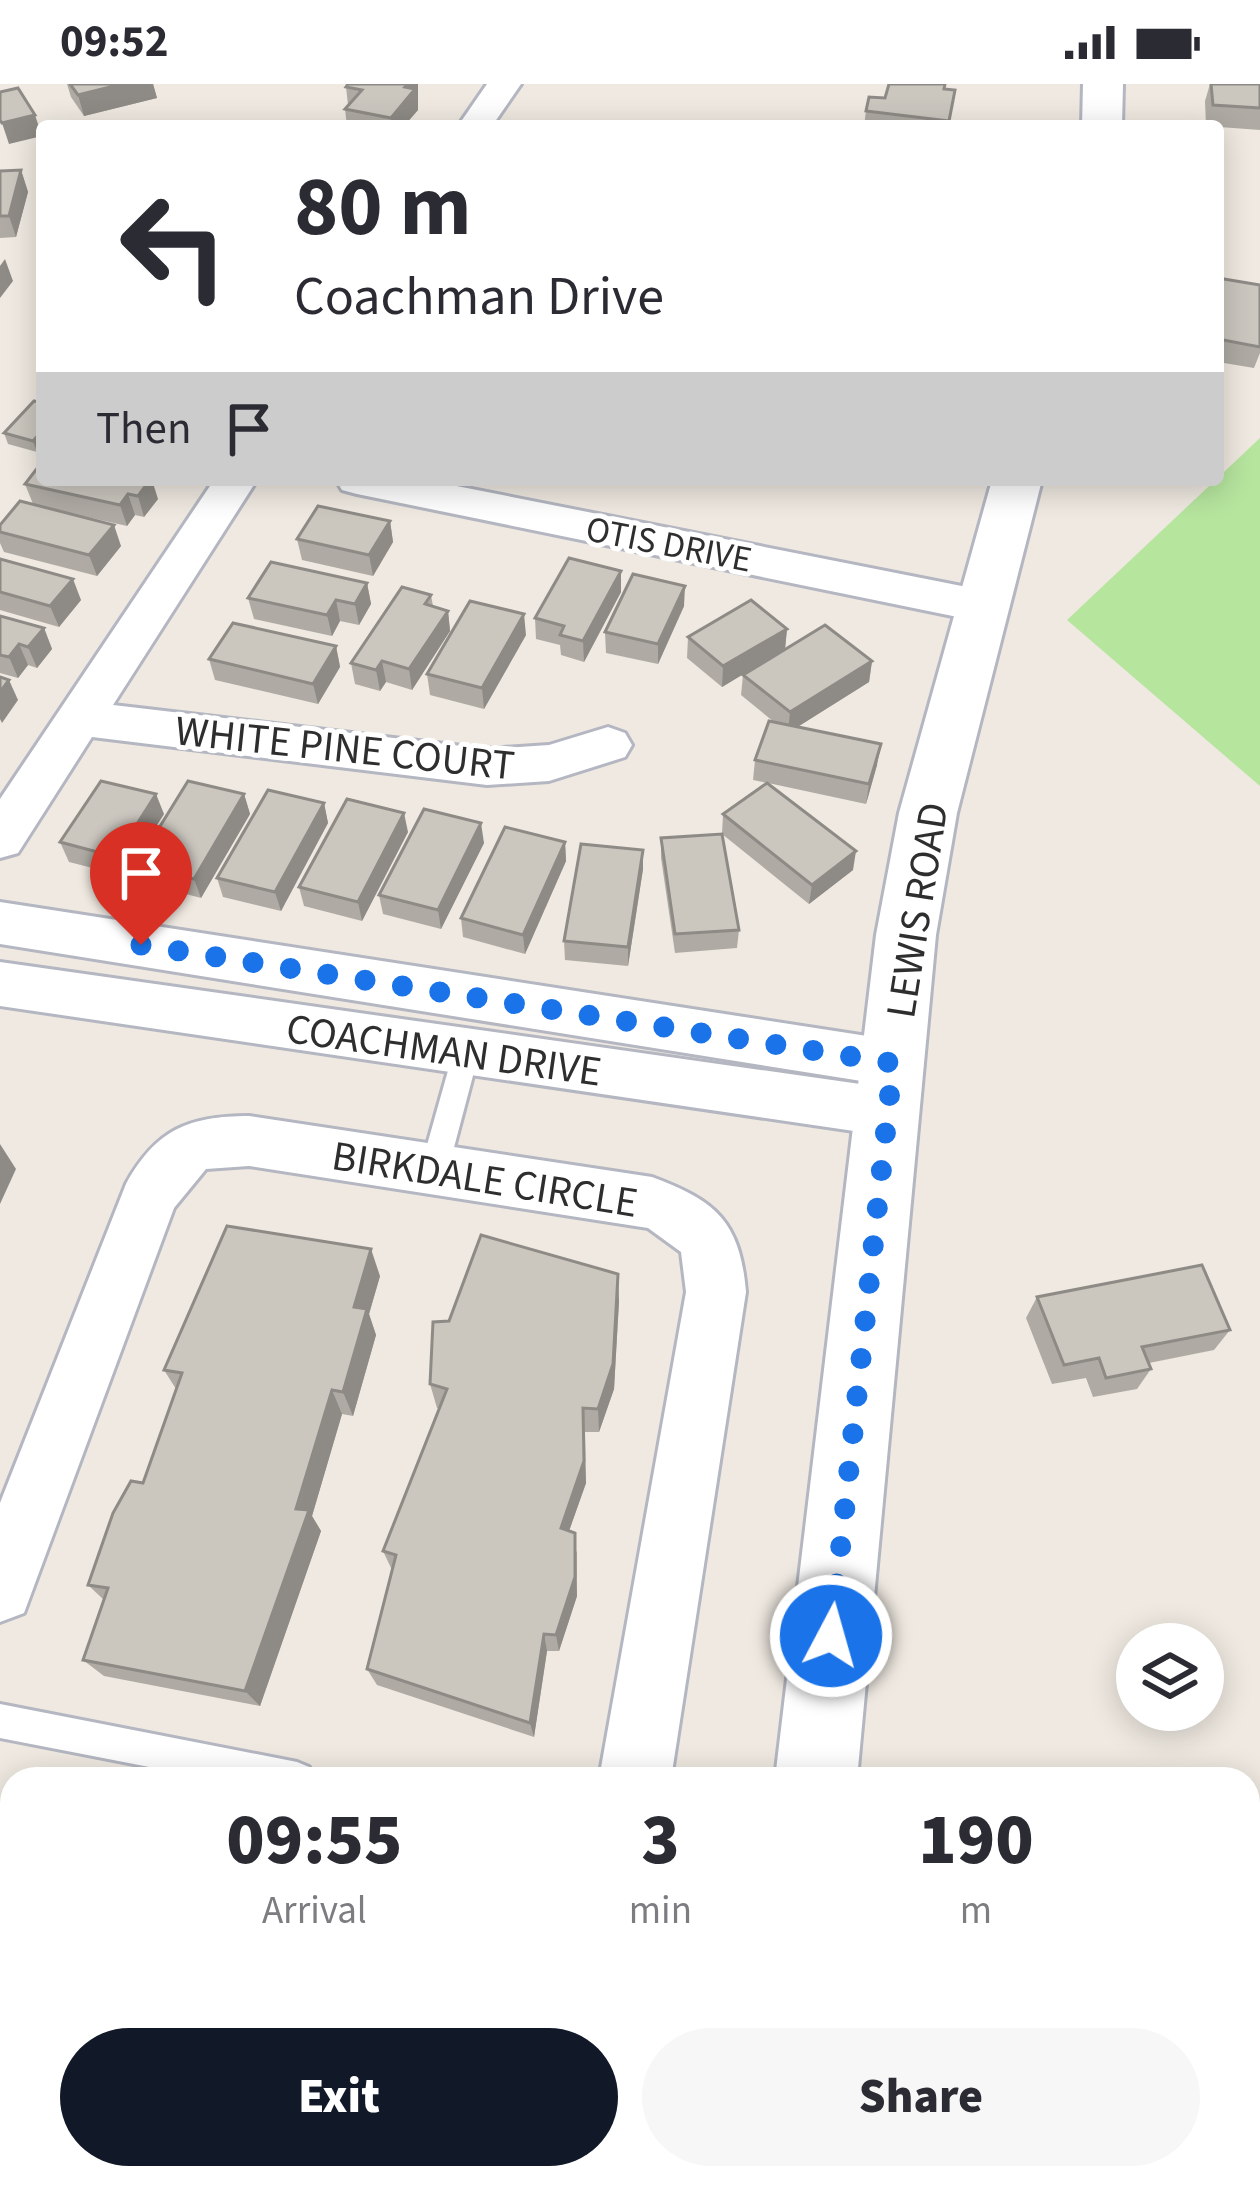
<!DOCTYPE html>
<html lang="en">
<head>
<meta charset="utf-8">
<style>
  body { margin:0; font-family:"Source Sans 3",sans-serif; background:#f7f7f7; color:#2b2b33; height:100vh; display:flex; flex-direction:column; font-size:45px; white-space:nowrap }
  * { box-sizing:border-box; margin:0 }
  p { font-size:39px; color:#7c7c81 }
  .icon { flex:none; width:66px; height:66px; fill:none; stroke:currentColor; stroke-width:2; stroke-linecap:round; stroke-linejoin:round }
  .map { position:relative; flex:1; overflow:hidden }
  .drawer { position:absolute; left:0px; top:1683px; width:1260px; height:423px; display:flex; flex-direction:column; background:#fff; border-radius:36px 36px 0 0; box-shadow:0 6px 30px #0003 }
  .drawer>* { flex:none }
  .banner { position:absolute; left:36px; top:36px; width:1188px; height:366px; border-radius:12px; box-shadow:0 6px 30px #0003; background:#fff; color:#2b2b33; overflow:hidden }
  .fabs { position:absolute; left:1116px; top:1539px; display:grid; gap:24px }
  .fabs a { display:grid; place-items:center; width:108px; height:108px; border-radius:50%; background:#fff; box-shadow:0 6px 30px #0003; font-size:60px }
  .pin { position:absolute; display:grid; place-items:center; width:102px; height:102px; color:#fff; margin:-123px -51px; border-radius:50% 50% 50% 0; rotate:-45deg; box-shadow:0 0 12px #0007 }
  .pin .icon { rotate:45deg }
  .me { position:absolute; width:132px; margin:-66px; rotate:6deg; stroke-linejoin:round; filter:drop-shadow(0 0 9px #0008) }
  .turn { display:flex; align-items:center; gap:42px; height:252px; padding:0 60px; font-size:54px }
  .turn .icon { width:156px; height:156px; stroke-width:2.5 }
  .turn b { display:block; font-size:84px; line-height:102px }
  .then { display:flex; align-items:center; height:114px; padding:0 60px; background:#0003; gap:24px; font-size:45px }
  .eta { display:flex; justify-content:space-evenly; align-items:center; height:204px; text-align:center }
  .eta b { font-size:72px; font-weight:800; line-height:84px }
  .primary-button { display:flex; gap:24px; margin-top:auto; padding:24px 60px }
  .primary-button a { flex:1; height:138px; border-radius:72px; background:#111827; color:#fff; font-size:48px; font-weight:800; line-height:138px; text-align:center }
  .primary-button a+a { background:#f7f7f7; color:#2b2b33 }
  .status { display:flex; justify-content:space-between; align-items:center; height:84px; padding:0 60px; background:#fff; direction:ltr }
  .status svg { height:33px; fill:currentColor }
  .map>svg:first-child { display:block }
</style>
</head>
<body>
<div class="status"><b>09:52</b><svg viewBox="0 0 49 12"><path d="M0 12V9h3v3zM5 12V6h3v6zM10 12V3h3v9zM15 12V0h3v12zM26 1h20v11H26zM47 4h2v5h-2z"/></svg></div>
<div class="map">
<svg width="1260" height="2104" viewBox="0 0 1260 2104">
  <rect width="100%" height="100%" fill="#efe9e1"/>
  <polygon fill="#b6e59e" points="1260,354 1260,702 1067,536"/>
  <g fill="none" stroke-linecap="round" stroke-linejoin="round">
    <g stroke="#b4b7c1" stroke-width="6">
      <g id="lane">
        <polygon points="466,958 475,961 479,969 448,1086 444,1094 434,1098 424,1094 420,1086 453,969 457,961"/>
        <polygon points="0,1620 297,1678 309,1683 314,1695 211,1695 0,1654"/>
      </g>
    </g>
    <g stroke="#b4b7c1" stroke-width="6">
      <g id="street">
        <polygon points="487,0 521,0 492,42 458,42"/>
        <polygon points="214,396 257,396 113,621 487,665 549,661 608,643 625,649 632,661 625,673 549,697 487,701 92,653 18,769 0,774 0,715"/>
        <polygon points="336,396 426,396 982,506 998,511 1005,522 998,533 982,538 357,410 342,406"/>
        <polygon points="0,818 893,956 913,963 921,979 913,995 893,1002 0,860"/>
        <polygon points="0,878 888,1004 908,1011 916,1028 908,1045 888,1052 0,922"/>
        <path d="M249,1032L652,1093C716,1117 740,1137 746,1208L671,1695H599L686,1208L681,1168L648,1144L249,1082L206,1085L174,1124L24,1529L0,1538V1419L126,1100C156,1046 188,1032 249,1032Z"/>
        <polygon points="529,2094 609,2094 607,2104 527,2104"/>
      </g>
    </g>
    <g stroke="#b4b7c1" stroke-width="6">
      <g id="secondary">
        <polygon points="1083,0 1123,0 1122,42 1082,42"/>
        <polygon points="992,396 1042,396 957,729 936,851 857,1695 775,1695 876,851 899,729"/>
        <polygon points="729,2094 821,2094 820,2104 728,2104"/>
      </g>
    </g>
    <use href="#lane" fill="#fff" fill-rule="evenodd"/>
    <use href="#street" fill="#fff" fill-rule="evenodd"/>
    <use href="#secondary" fill="#fff" fill-rule="evenodd"/>
  </g>
  <g fill="#afaba4">
    <polygon points="67,0 153,0 157,14 84,32 71,13"/>
    <polygon points="348,0 418,0 418,26 404,42 347,42 345,25 348,21 346,3"/>
    <polygon points="1210,0 1260,0 1260,46 1206,42 1205,17"/>
    <polygon points="945,5 955,6 948,42 864,42 866,27 885,14"/>
    <polygon points="21,86 28,108 16,153 0,154 0,87"/>
    <polygon points="1218,194 1260,201 1260,269 1254,284 1218,278"/>
    <polygon points="34,317 37,368 8,360 4,349"/>
    <polygon points="42,378 158,415 144,433 135,431 127,442 52,425 121,462 97,492 4,468 0,459 0,441 33,420 25,400"/>
    <polygon points="390,437 393,458 373,492 302,476 297,455"/>
    <polygon points="0,475 81,516 59,543 0,526"/>
    <polygon points="367,499 371,520 359,541 340,537 332,552 254,535 248,514"/>
    <polygon points="621,508 584,578 561,571 560,561 536,555 535,534"/>
    <polygon points="431,511 433,522 448,527 450,547 412,606 386,598 380,607 355,600 351,579"/>
    <polygon points="684,522 658,580 606,569 605,548"/>
    <polygon points="0,532 44,544 52,565 37,584 28,581 18,594 0,589"/>
    <polygon points="787,545 785,565 872,577 869,598 797,643 877,681 866,720 768,699 853,786 809,820 722,750 739,846 737,864 675,869 661,774 661,754 722,750 723,730 767,699 753,696 755,676 774,638 741,611 743,591 773,572 722,603 687,574 688,553"/>
    <polygon points="526,551 484,625 430,611 427,590"/>
    <polygon points="336,562 340,583 318,620 215,596 209,575"/>
    <polygon points="244,710 250,730 201,814 167,805 160,786 154,785 146,765"/>
    <polygon points="324,719 328,739 281,827 223,813 217,794"/>
    <polygon points="164,730 124,792 69,778 60,758"/>
    <polygon points="408,748 362,837 304,822 299,803"/>
    <polygon points="565,758 566,777 525,870 463,853 461,834"/>
    <polygon points="484,759 441,845 383,830 379,811"/>
    <polygon points="643,766 643,785 628,882 565,876 564,857"/>
    <polygon points="380,1192 369,1230 376,1251 353,1332 342,1330 312,1432 321,1447 260,1622 104,1592 83,1576 104,1516 88,1501 143,1399 176,1305 164,1286"/>
    <polygon points="1037,1213 1230,1246 1214,1266 1149,1279 1151,1285 1137,1305 1093,1313 1086,1294 1052,1300 1026,1234"/>
    <polygon points="619,1217 614,1305 599,1348 585,1348 586,1399 569,1447 577,1469 577,1512 559,1567 547,1567 534,1653 377,1601 367,1585 392,1486 383,1467 440,1325 437,1324 430,1300 449,1237"/>
    <polygon points="1079,2094 1169,2094 1105,2104 1081,2101"/>
  </g>
  <g fill="#8e8b86">
    <polygon points="122,0 153,0 157,14 84,32 78,11"/>
    <polygon points="408,0 418,0 418,26 404,42 392,42 391,34"/>
    <polygon points="35,31 42,52 9,60 2,39"/>
    <polygon points="21,86 28,108 16,153 9,132"/>
    <polygon points="5,175 13,197 0,214 0,182"/>
    <polygon points="42,347 42,362 37,368 33,357"/>
    <polygon points="150,396 152,396 158,415 144,433 138,412"/>
    <polygon points="128,410 135,431 127,442 120,421"/>
    <polygon points="390,437 393,458 373,492 369,471"/>
    <polygon points="114,441 121,462 97,492 89,471"/>
    <polygon points="621,487 621,508 584,578 583,557"/>
    <polygon points="73,495 81,516 59,543 50,522"/>
    <polygon points="367,499 371,520 359,541 355,520"/>
    <polygon points="685,502 684,522 658,580 658,560"/>
    <polygon points="336,516 340,537 332,552 327,531"/>
    <polygon points="448,527 450,547 412,606 409,585"/>
    <polygon points="524,530 526,551 484,625 482,604"/>
    <polygon points="44,544 52,565 37,584 28,563"/>
    <polygon points="787,545 785,565 722,603 723,582"/>
    <polygon points="19,560 28,581 18,594 9,573"/>
    <polygon points="336,562 340,583 318,620 313,600"/>
    <polygon points="382,577 386,598 380,607 376,586"/>
    <polygon points="872,577 869,598 788,649 790,628"/>
    <polygon points="9,596 18,616 2,639 0,635 0,608"/>
    <polygon points="881,660 877,681 866,720 869,700"/>
    <polygon points="156,710 164,730 124,792 116,773"/>
    <polygon points="244,710 250,730 201,814 194,795"/>
    <polygon points="324,719 328,739 281,827 275,808"/>
    <polygon points="404,729 408,748 362,837 358,818"/>
    <polygon points="481,739 484,759 441,845 438,826"/>
    <polygon points="565,758 566,777 525,870 523,851"/>
    <polygon points="643,766 643,785 628,882 628,863"/>
    <polygon points="856,767 853,786 809,820 812,801"/>
    <polygon points="0,1060 16,1085 0,1120"/>
    <polygon points="371,1165 380,1192 369,1230 376,1251 353,1332 343,1308 354,1223"/>
    <polygon points="618,1190 619,1217 614,1305 599,1348 598,1325"/>
    <polygon points="332,1306 342,1330 312,1432 321,1447 260,1622 245,1607"/>
    <polygon points="583,1324 586,1399 563,1464 561,1444"/>
    <polygon points="575,1449 577,1512 559,1567 556,1551"/>
    <polygon points="544,1550 547,1567 534,1653 530,1639"/>
    <polygon points="107,2094 128,2094 125,2104 103,2104"/>
    <polygon points="446,2094 453,2094 452,2104 444,2104"/>
  </g>
  <g fill="#cbc7bf" stroke="#8e8b86" stroke-width="3">
    <polygon points="70,0 122,0 78,11"/>
    <polygon points="348,0 408,0 405,3 415,5 391,34 345,25 362,6 346,3"/>
    <polygon points="889,0 945,0 944,5 955,6 949,37 866,27 869,13 885,14"/>
    <polygon points="1211,0 1260,0 1260,24 1213,21"/>
    <polygon points="18,4 35,31 2,39 0,36 0,8"/>
    <polygon points="21,86 9,132 0,132 0,87"/>
    <polygon points="1218,194 1260,201 1260,263 1218,255"/>
    <polygon points="34,317 42,319 42,347 33,357 4,349"/>
    <polygon points="42,378 42,396 150,396 138,412 128,410 120,421 25,400"/>
    <polygon points="20,417 114,441 89,471 0,448 0,441"/>
    <polygon points="318,422 390,437 369,471 297,455"/>
    <polygon points="569,474 621,487 583,557 560,551 564,542 535,534"/>
    <polygon points="0,475 73,495 50,522 0,508"/>
    <polygon points="271,478 367,499 355,520 336,516 327,531 248,514"/>
    <polygon points="633,490 685,502 658,560 605,548"/>
    <polygon points="402,503 431,511 425,520 448,527 409,585 382,577 376,586 351,579"/>
    <polygon points="751,516 787,545 723,582 688,553"/>
    <polygon points="470,517 524,530 482,604 427,590"/>
    <polygon points="0,532 44,544 28,563 19,560 9,573 0,571"/>
    <polygon points="233,539 336,562 313,600 209,575"/>
    <polygon points="825,541 872,577 790,628 743,591"/>
    <polygon points="0,593 9,596 0,608"/>
    <polygon points="769,637 881,660 869,700 755,676"/>
    <polygon points="101,697 156,710 116,773 60,758"/>
    <polygon points="188,697 244,710 194,795 160,786 169,770 146,765"/>
    <polygon points="767,699 856,767 812,801 723,730"/>
    <polygon points="268,706 324,719 275,808 217,794"/>
    <polygon points="347,715 404,729 358,818 299,803"/>
    <polygon points="424,725 481,739 438,826 379,811"/>
    <polygon points="505,743 565,758 523,851 461,834"/>
    <polygon points="722,750 739,846 675,850 661,754"/>
    <polygon points="581,760 643,766 628,863 564,857"/>
    <polygon points="227,1142 371,1165 354,1223 367,1225 343,1308 332,1306 296,1425 309,1426 245,1607 83,1576 108,1504 88,1501 113,1429 131,1397 143,1399 182,1289 164,1286"/>
    <polygon points="481,1151 618,1190 613,1280 598,1325 583,1324 584,1377 561,1444 575,1449 575,1493 556,1551 544,1550 530,1639 367,1585 396,1471 383,1467 447,1305 430,1300 433,1238 449,1237"/>
    <polygon points="1202,1181 1230,1246 1142,1263 1151,1285 1106,1294 1099,1274 1064,1281 1037,1213"/>
    <polygon points="12,1768 12,2094 107,2094 103,2104 0,2104 0,1794"/>
    <polygon points="1260,1979 1260,2080 1248,2082 1248,1981"/>
    <polygon points="243,2094 446,2094 444,2104 241,2104"/>
    <polygon points="1094,2094 1169,2094 1105,2104 1097,2104"/>
  </g>
  <g fill="none" stroke-linecap="round" stroke-linejoin="round">
    <polyline stroke="#1a73e8" stroke-width="21" stroke-dasharray="0 37.8" points="141,861 893,979 831,1552"/>
  </g>
  <g text-anchor="middle" stroke-width="10" stroke-linejoin="round" paint-order="stroke">
    <g font-size="36" fill="#2e2e2e" stroke="#fff">
      <text transform="translate(669 459) rotate(11)" y="13">OTIS DRIVE</text>
    </g>
    <g font-size="42" fill="#2e2e2e" stroke="#fff">
      <text transform="translate(345 663) rotate(6)" y="15">WHITE PINE COURT</text>
      <text transform="translate(916 826) rotate(-81)" y="15">LEWIS ROAD</text>
      <text transform="translate(444 965) rotate(8)" y="15">COACHMAN DRIVE</text>
      <text transform="translate(485 1094) rotate(9)" y="15">BIRKDALE CIRCLE</text>
    </g>
  </g>
</svg>
<div class="fabs">
<a><svg class="icon" aria-label="layers" viewBox="0 0 24 24"><path d="M12 4l9 5-9 5-9-5zM3 14l9 5 9-5"/></svg></a>
</div>
<div class="pin" style="left:141px;top:861px;background:#d93025"><svg class="icon" aria-label="arrive" viewBox="0 0 24 24"><path d="M6 21V4h12l-3 4 3 4H6"/></svg></div>
<svg class="me" style="left:831px;top:1552px" viewBox="-20 -20 40 40"><circle r="17" fill="#1a73e8" stroke="#fff" stroke-width="3"/><path d="M0-11L8 9 0 5-8 9z" fill="#fff"/></svg>
<div class="banner">
<div class="turn"><svg class="icon" aria-label="left" viewBox="0 0 24 24"><path d="M17 20v-9H6M10 6l-5 5 5 5"/></svg><div><b>80 m</b>Coachman Drive</div></div>
<div class="then">Then<svg class="icon" aria-label="arrive" viewBox="0 0 24 24"><path d="M6 21V4h12l-3 4 3 4H6"/></svg></div>
</div>
<section class="drawer">
<div class="eta">
<div><b>09:55</b><p>Arrival</p></div>
<div><b>3</b><p>min</p></div>
<div><b>190</b><p>m</p></div>
</div>
<div class="primary-button"><a>Exit</a><a>Share</a></div>
</section>
</div>
</body>
</html>
